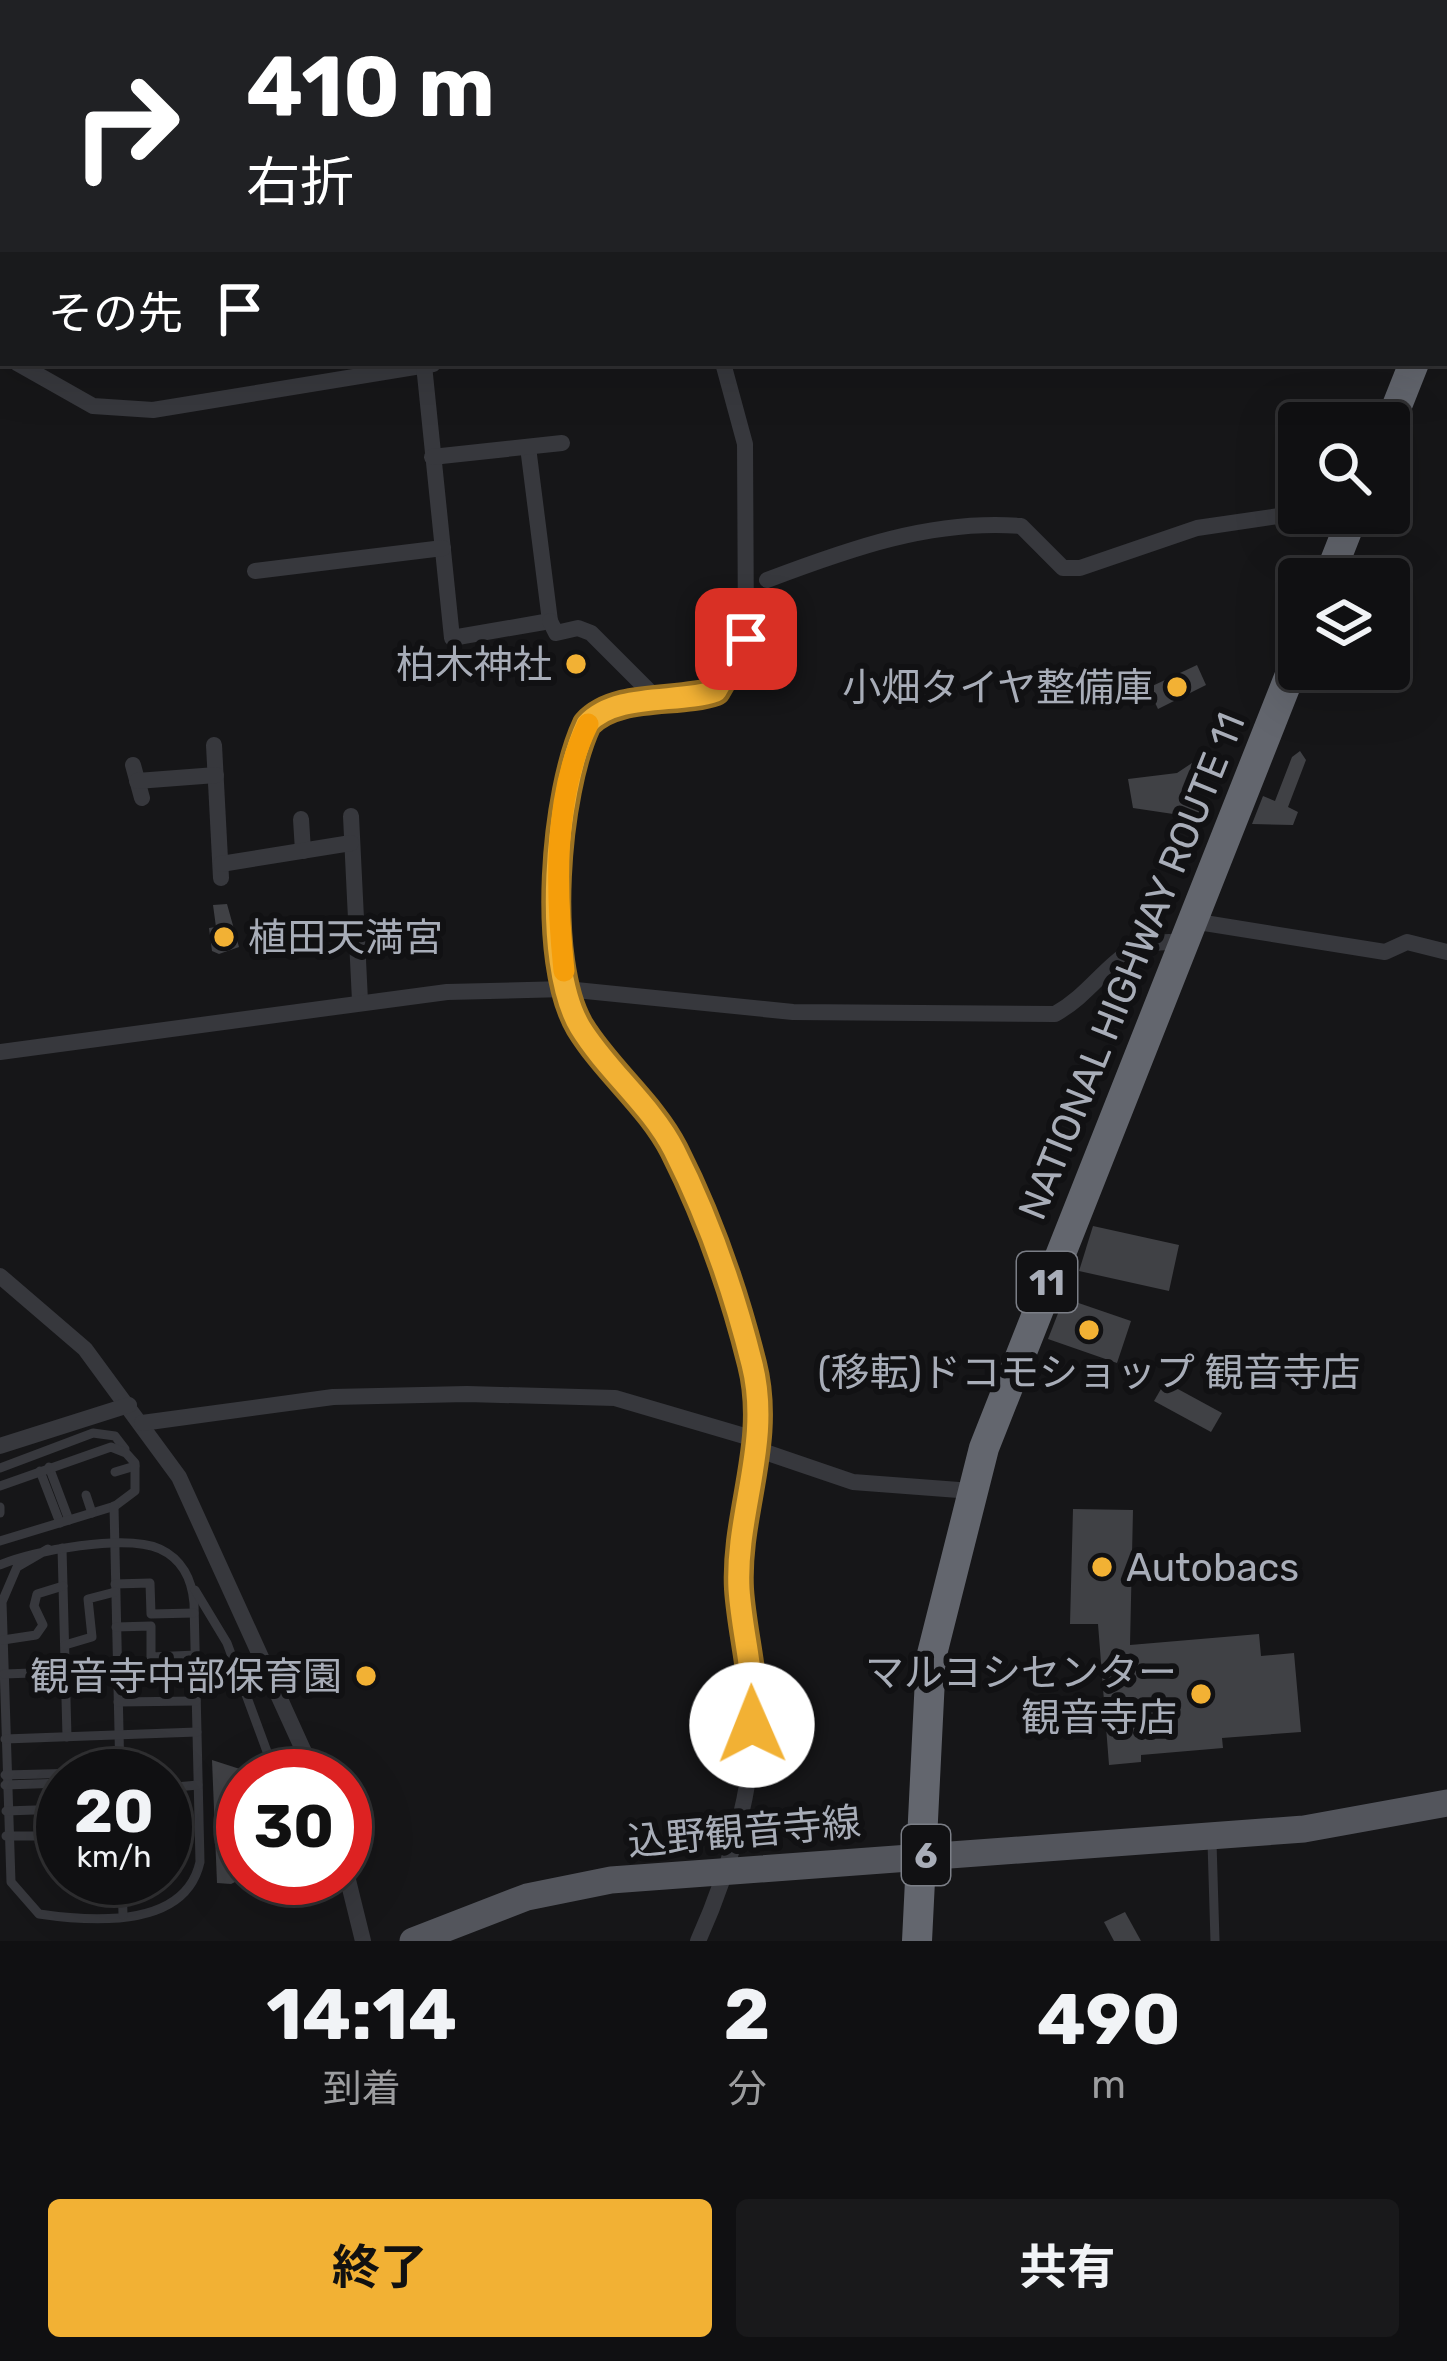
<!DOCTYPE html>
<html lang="ja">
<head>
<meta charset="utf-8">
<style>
  body { margin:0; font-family:Rubik,"Noto Sans JP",sans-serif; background:#19191b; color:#f1f3f6; height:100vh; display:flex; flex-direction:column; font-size:45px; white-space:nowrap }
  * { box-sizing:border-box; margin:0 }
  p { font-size:39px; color:#9c9d9f }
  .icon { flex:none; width:66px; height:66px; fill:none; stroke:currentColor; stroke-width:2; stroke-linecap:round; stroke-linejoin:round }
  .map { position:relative; height:1941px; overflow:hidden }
  .drawer { display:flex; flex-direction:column; background:#101012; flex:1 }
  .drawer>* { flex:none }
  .hud { position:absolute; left:0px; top:0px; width:1449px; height:366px; box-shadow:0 12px 48px #0002,0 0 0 3px #303032; background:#202124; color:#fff; overflow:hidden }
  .fabs { position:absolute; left:1278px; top:402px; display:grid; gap:24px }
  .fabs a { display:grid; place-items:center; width:132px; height:132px; border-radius:12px; background:#101012; box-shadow:0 12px 48px #0002,0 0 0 3px #303032; font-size:60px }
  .speed { position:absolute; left:36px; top:1749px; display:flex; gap:24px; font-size:60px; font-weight:700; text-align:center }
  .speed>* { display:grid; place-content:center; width:156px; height:156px; border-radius:50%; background:#101012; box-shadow:0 12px 48px #0002,0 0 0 3px #303032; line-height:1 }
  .speed small { font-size:30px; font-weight:400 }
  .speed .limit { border:18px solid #d22; background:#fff; color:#111 }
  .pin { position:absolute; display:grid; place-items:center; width:102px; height:102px; color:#fff; margin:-51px; border-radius:24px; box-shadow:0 6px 18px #0006 }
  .me { position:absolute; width:132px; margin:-66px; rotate:359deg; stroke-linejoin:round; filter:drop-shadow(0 0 9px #0008) }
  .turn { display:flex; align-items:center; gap:42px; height:252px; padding:0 48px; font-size:54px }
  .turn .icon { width:156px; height:156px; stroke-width:2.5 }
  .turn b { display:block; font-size:84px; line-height:102px }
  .then { display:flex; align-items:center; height:114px; padding:0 48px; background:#0003; gap:24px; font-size:45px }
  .eta { display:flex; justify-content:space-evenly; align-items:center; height:204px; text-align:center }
  .eta b { font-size:72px; font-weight:700; line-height:84px }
  .button { display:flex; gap:24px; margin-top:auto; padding:24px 48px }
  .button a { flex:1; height:138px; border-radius:12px; background:#f2b134; color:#111; font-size:48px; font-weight:700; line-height:138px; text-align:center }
  .button a+a { background:#19191b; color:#f1f3f6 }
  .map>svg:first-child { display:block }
</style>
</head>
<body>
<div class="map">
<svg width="1447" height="1941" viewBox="0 0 1447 1941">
  <rect width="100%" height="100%" fill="#161618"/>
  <g fill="#404145">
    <polygon points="583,652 587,671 569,676 564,657"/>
    <polygon points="1197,665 1206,685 1158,709 1148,688"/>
    <polygon points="1300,751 1306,760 1288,807 1298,812 1293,825 1252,824 1263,796 1275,801 1292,757"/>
    <polygon points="1192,763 1200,818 1133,808 1128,779 1177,773"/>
    <polygon points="227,904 239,947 219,954 212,951 209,928 216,927 213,905"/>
    <polygon points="1093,1226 1179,1245 1169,1291 1079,1271"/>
    <polygon points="1064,1298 1131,1321 1117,1363 1048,1339"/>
    <polygon points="1165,1382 1222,1413 1211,1432 1154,1401"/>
    <polygon points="1073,1509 1133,1510 1130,1645 1259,1634 1261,1656 1294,1653 1301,1732 1222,1738 1223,1748 1141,1755 1141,1762 1109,1765 1098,1624 1070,1624"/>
    <polygon points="212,1760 243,1770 243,1878 231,1884 217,1883"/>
    <polygon points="1125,1912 1141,1941 1114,1941 1104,1922"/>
  </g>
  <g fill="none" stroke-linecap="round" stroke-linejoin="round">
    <g stroke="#37383d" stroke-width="9">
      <polyline points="49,1467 69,1520"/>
      <polyline points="0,1468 93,1433 115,1436 125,1449"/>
      <polyline points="40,1471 60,1523"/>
      <polyline points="115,1472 135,1466"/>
      <polyline points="0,1486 111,1447 126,1453 135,1463 135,1491 115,1506 0,1541"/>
      <polyline points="86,1495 92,1513"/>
      <polyline points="114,1506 120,1776"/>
      <polyline points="0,1507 0,1513"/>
      <polyline points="62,1548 67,1737"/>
      <path d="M0,1565C33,1550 127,1534 160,1549C182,1559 192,1580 194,1603L200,1862C185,1929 93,1922 39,1914L11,1882L2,1602L17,1567L48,1549"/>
      <polyline points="115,1584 150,1583 151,1614 194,1613"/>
      <polyline points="195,1590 227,1643 276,1776"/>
      <polyline points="116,1627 151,1626 151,1657 196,1655"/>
      <polyline points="3,1640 36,1635 43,1625 34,1606 37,1594 63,1586"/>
      <polyline points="65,1645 92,1637 88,1599 115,1592"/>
      <polyline points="4,1674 117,1670"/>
      <polyline points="117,1677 196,1675"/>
      <polyline points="118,1702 196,1701"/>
      <polyline points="5,1739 197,1732"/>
      <polyline points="5,1775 119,1772"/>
      <polyline points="5,1785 63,1783"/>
      <polyline points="165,1788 198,1785"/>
      <polyline points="6,1811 63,1809"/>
      <polyline points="6,1836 58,1836 63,1875"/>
      <polyline points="1212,1842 1215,1941"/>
      <polyline points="122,1878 123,1915"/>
    </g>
    <g stroke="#37383d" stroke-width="16">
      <polyline points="518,0 519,3"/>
      <polyline points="0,351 3,353"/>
      <polyline points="17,363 93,406 153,410 433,364"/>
      <polyline points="424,365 452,638 550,621 528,447"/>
      <polyline points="432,457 562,443"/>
      <polyline points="255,571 443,548"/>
      <path d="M767,580C849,549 932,519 1021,526L1063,568H1080L1197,528L1299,513"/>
      <polyline points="550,621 556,633 578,628 591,633 659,701"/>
      <polyline points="214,745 221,878"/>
      <polyline points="133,765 142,798"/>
      <polyline points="137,781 216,775"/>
      <polyline points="351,816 360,1001"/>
      <polyline points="301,819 303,851"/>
      <polyline points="221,864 351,843"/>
      <polyline points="1192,921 1385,952 1407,942 1447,952"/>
      <path d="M0,1052L447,992L566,989L793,1012L1055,1014C1105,986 1117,934 1183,943"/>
      <polyline points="0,1276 85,1349 179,1477 315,1776"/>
      <polyline points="142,1423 333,1397 467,1394 615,1398 758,1440"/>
      <polyline points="0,1446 129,1405"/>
      <polyline points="756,1449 853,1482 972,1491"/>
      <polyline points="345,1868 363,1941"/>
      <path d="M698,1941C731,1868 757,1776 754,1695C752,1658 740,1623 739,1587C738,1549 750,1516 755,1479C765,1414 751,1345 729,1283C712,1236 693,1175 664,1134C634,1093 592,1057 571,1010C545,948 559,785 587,724C616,693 678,704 716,691L746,639L745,444L723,363"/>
    </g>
    <g stroke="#45474d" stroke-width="24">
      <polyline points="888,3 902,0"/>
      <polyline points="0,200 3,199"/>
    </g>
    <polyline stroke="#53555c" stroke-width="27" points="413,1941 527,1897 611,1880 1304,1829 1447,1803"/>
    <g stroke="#63666e" stroke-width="30">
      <polyline points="1446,282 1447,280"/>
      <polyline points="1389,426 1414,363"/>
      <polyline points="1328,579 1354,513"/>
      <polyline points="917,1941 931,1658 984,1448 1299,652"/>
    </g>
  </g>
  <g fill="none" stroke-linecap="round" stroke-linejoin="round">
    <g stroke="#9d7322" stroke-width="30">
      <path id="route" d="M746,639L716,691C679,704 616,692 587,724C555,792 541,961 580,1027C607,1071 651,1105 674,1150C708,1217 734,1292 752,1364C772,1443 735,1513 739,1589C742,1635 756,1678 752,1725"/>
    </g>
    <use href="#route" stroke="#f2b134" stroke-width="21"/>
    <path stroke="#f59e0b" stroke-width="21" d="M564,971C556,892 552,797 588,724"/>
  </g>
  <g fill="#f2b134" stroke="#111113" stroke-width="4.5">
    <circle cx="576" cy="664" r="12"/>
    <circle cx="1177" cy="687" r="12"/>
    <circle cx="224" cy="937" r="12"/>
    <circle cx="1089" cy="1330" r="12"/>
    <circle cx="1102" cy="1567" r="12"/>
    <circle cx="366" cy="1676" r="12"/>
    <circle cx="1201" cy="1694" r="12"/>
  </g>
  <g text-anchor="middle" stroke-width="12" stroke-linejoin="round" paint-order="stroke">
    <g fill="#111113" stroke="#7b7e86" stroke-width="3">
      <rect x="1017" y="1252" width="60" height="60" rx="9"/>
      <rect x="902" y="1825" width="48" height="60" rx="9"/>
    </g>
    <g font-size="36" font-weight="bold" fill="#a8adb8">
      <text x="1047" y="1295">11</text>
      <text x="926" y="1868">6</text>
    </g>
    <g font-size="39" fill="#a8adb8" stroke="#111113" text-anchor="end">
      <text x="552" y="678">柏木神社</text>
      <text x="1153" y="701">小畑タイヤ整備庫</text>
      <text x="248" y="951" text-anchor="start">植田天満宮</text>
      <text x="1089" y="1386" text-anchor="middle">(移転)ドコモショップ 観音寺店</text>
      <text x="1126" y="1581" text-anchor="start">Autobacs</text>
      <text x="1177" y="1686">マルヨシセンター<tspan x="1177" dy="45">観音寺店</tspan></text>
      <text x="342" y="1690">観音寺中部保育園</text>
    </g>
    <g font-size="39" fill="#a8adb8" stroke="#111113">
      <text transform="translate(1131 966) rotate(-68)" y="14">NATIONAL HIGHWAY ROUTE 11</text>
      <text transform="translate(744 1831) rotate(-5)" y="14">込野観音寺線</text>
    </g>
  </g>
</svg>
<div class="fabs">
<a><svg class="icon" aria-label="search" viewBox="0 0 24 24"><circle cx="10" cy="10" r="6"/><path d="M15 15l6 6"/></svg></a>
<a><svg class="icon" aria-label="layers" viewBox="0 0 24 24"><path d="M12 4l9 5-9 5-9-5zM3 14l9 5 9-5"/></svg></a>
</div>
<div class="speed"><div>20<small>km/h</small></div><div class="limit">30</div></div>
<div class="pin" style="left:746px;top:639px;background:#d93025"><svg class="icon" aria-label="arrive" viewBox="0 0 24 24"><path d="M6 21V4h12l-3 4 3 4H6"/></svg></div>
<svg class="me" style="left:752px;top:1725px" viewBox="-20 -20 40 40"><circle r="19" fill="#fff"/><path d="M0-13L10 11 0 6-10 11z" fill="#f2b134"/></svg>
<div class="hud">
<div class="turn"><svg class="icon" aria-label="right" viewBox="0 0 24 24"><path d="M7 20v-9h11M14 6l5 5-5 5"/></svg><div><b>410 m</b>右折</div></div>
<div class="then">その先<svg class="icon" aria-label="arrive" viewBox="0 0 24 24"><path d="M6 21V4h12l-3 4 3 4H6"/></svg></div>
</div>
</div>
<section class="drawer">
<div class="eta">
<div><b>14:14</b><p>到着</p></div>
<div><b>2</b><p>分</p></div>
<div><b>490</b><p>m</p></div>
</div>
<div class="button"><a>終了</a><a>共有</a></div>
</section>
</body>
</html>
